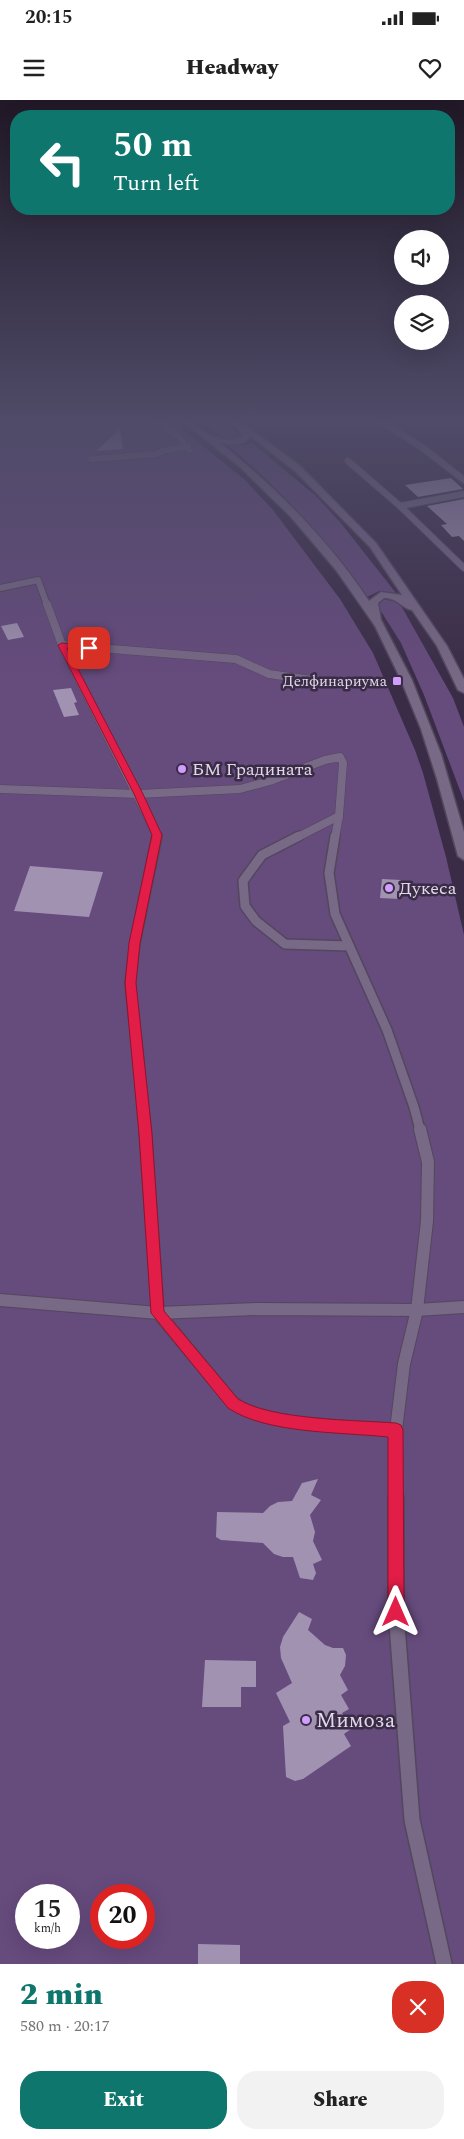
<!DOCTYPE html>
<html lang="en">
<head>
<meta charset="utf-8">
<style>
  body { margin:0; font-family:Spectral,serif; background:#f2f2f2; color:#222; height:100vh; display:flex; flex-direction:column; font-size:19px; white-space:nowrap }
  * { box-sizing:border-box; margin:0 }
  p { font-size:16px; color:#767676 }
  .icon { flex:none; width:28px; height:28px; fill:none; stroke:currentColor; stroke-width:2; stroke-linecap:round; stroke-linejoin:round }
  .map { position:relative; height:1864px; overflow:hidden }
  .sheet { display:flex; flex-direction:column; background:#fff; flex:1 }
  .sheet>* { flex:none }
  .top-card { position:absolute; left:10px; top:10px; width:445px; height:105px; border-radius:20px; box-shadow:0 5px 20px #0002; background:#0f766e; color:#fff; overflow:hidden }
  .tools { position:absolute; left:394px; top:130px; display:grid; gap:10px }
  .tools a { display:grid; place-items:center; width:55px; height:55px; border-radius:50%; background:#fff; box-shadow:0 5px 20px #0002; font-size:25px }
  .speed { position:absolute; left:15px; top:1784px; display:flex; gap:10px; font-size:25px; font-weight:700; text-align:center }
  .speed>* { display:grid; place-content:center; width:65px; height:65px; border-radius:50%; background:#fff; box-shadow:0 5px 20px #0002; line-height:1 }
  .speed small { font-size:12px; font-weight:400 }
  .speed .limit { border:8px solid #d22; background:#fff; color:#111 }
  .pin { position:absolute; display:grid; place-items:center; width:42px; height:42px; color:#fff; margin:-21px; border-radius:10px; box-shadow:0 2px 8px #0006 }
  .me { position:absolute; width:55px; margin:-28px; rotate:0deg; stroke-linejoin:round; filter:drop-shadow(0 0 4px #0008) }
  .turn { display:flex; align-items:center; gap:18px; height:105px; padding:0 20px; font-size:22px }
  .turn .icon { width:65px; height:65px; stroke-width:2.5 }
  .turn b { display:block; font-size:35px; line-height:42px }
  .round { display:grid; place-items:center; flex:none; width:52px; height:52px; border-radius:20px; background:#f2f2f2 }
  .overview { display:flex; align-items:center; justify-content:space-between; height:85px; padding:0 20px }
  h1 { font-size:30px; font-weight:800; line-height:38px; color:#0f766e }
  .action { display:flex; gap:10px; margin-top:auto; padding:10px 20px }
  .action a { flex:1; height:58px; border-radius:20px; background:#0f766e; color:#fff; font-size:20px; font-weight:800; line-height:58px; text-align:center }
  .action a+a { background:#f2f2f2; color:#222 }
  .status { display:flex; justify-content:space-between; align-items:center; height:35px; padding:0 25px; background:#fff; direction:ltr }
  .status svg { height:14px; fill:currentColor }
  header { display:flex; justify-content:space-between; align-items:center; height:65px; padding:0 20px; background:#fff; font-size:22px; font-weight:800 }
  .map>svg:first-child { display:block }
</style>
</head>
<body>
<div class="status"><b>20:15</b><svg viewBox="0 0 49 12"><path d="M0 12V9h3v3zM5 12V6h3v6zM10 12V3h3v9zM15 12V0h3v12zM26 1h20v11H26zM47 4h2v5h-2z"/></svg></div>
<header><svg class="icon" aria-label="menu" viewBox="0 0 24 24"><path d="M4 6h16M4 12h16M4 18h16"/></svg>Headway<svg class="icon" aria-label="heart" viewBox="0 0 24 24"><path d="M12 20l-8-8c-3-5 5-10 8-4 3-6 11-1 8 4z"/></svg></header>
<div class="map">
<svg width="464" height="1864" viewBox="0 0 464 1864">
  <rect width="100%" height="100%" fill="#3a2c46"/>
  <g fill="#664b7d" fill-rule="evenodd">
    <path d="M0,321H172L244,379L273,410L340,499L373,553L415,650L423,673L446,757L464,835V1864H0ZM26,1795H69V1838H26ZM101,1795H144V1838H101Z"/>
    <path d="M199,321C212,321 235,323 239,338C225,344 210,328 199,321Z"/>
    <path d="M251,342L316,396L340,422L396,493L379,491L365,498C327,440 281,389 227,345H247Z"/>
    <polygon points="383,499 398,502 403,509 453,598 464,627 464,701 424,595 401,543 377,505 378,501"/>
  </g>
  <g fill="#a292b1">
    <polygon points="120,329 123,349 96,351"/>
    <polygon points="451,378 463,389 418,397 405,385"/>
    <polygon points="464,399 464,441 459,436 452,437 441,425 447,424 427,406"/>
    <polygon points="17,523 24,537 8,540 1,526"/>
    <polygon points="71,588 77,602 74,603 79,615 64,617 53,590"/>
    <polygon points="30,766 103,772 89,817 14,811"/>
    <polygon points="382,779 401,780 400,799 380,798"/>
    <polygon points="318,1379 311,1395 321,1400 310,1415 315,1432 313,1441 322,1460 313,1464 316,1473 313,1480 300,1478 293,1457 283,1457 274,1454 263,1443 221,1440 216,1437 217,1412 263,1413 270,1406 278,1402 292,1401 302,1383"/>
    <polygon points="299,1512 312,1519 308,1530 325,1545 333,1548 343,1548 346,1555 345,1566 340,1575 348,1590 341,1595 349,1609 342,1613 351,1629 344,1634 351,1646 303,1679 295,1681 286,1677 283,1626 290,1622 276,1593 292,1583 281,1558 280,1547 283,1537"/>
    <polygon points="205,1560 256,1561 256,1587 241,1587 241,1607 202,1607"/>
    <polygon points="198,1844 240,1845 240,1864 198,1864"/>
  </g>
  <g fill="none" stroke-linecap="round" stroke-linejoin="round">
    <g stroke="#53475d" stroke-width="8">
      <g id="lane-far4">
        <polyline points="157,321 179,337 189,350"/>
        <polyline points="381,321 423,348 464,380"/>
        <polyline points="91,359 157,354 162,351 188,346"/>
        <polyline points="348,361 400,406 464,468"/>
        <polyline points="400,406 464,394"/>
        <polyline points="0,488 38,480 47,505"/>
      </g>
    </g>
    <g stroke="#53475d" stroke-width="9">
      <g id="lane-far3">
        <polyline points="47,504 62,545 236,559 269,574 326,582"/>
        <polyline points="62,545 157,735 156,738"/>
        <polyline points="0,689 138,694 240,689 270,681 325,660 340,657 343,663 339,716 335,738"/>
        <polyline points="296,738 339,716"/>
      </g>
    </g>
    <g stroke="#53475d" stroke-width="12">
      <g id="lane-far2">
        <polyline points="299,736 262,755 243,781 245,806 256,821 285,844 349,846"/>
        <polyline points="335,736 329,773 335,814 387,930 414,1007 420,1030"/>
        <polyline points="146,1030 130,883 135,843 157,736"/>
      </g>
    </g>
    <g stroke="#53475d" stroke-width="14">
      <g id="lane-far1">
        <path d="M145,1029L158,1213L233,1303C267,1327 353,1326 396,1330"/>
        <polyline points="0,1200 158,1213 258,1209 417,1210 464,1207"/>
        <polyline points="396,1399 396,1330 404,1264 417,1210 427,1121 428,1062 420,1029"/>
      </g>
    </g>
    <g stroke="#53475d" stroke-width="18">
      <polyline id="lane" points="396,1398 396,1512 412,1720 444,1864"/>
    </g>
    <g stroke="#53475d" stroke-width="3">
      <path id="secondary" d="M182,321C195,320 199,331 210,335C220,338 233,343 242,336L238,328L228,321H237L244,324L300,366L376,443L447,546L464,579V593L458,590L437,546L412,510C401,508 398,498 384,498L378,503L381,520L412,580L441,654L464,732V760L458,756L437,679L421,629L401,580L375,526L336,470L290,416L239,366ZM250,336L294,370L370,447L402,495L381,492L369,501C329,440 276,388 220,343C230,345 245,347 250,336Z"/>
    </g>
    <use href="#lane-far4" stroke="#786986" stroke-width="6"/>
    <use href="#lane-far3" stroke="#786986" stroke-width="8"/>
    <use href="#lane-far2" stroke="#786986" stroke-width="9"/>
    <use href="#lane-far1" stroke="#786986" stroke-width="12"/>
    <use href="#lane" stroke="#786986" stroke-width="15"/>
    <use href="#secondary" fill="#786986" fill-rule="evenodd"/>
  </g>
  <linearGradient id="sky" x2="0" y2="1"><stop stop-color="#201826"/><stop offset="0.55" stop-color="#4f4b68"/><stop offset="1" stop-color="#4f4b68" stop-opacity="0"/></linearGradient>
  <rect width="464" height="582" fill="url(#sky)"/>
  <path fill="#e11d48" stroke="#92132f" d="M62,543L89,545L93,548L89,550L67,548L143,694L162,735L140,843L136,883L152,1034L164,1211L238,1299C271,1320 355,1320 396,1323L401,1325L403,1330L404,1512L402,1518L396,1520L390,1518L388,1512V1337C341,1332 267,1334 228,1308L151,1213L139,1034L125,883L129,843L152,735L134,694L58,545Z"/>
  <g fill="#d19dfe" stroke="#3a2c46" stroke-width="2">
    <rect x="392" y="576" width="10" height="10" rx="2.5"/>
    <circle cx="182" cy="669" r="5"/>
    <circle cx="389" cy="788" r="5"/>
    <circle cx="306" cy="1620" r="5"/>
  </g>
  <g text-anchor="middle" stroke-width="5" stroke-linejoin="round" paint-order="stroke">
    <g font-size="15" fill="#e1d8e9" stroke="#3a2c46" text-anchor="end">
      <text x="387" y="586">Делфинариума</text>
    </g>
    <g font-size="18" fill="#e1d8e9" stroke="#3a2c46" text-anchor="start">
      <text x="192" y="675">БМ Градината</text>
      <text x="399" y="794">Дукеса</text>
    </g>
    <g font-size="21" fill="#e1d8e9" stroke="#3a2c46" text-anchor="start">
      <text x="316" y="1627">Мимоза</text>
    </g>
  </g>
</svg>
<div class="tools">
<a><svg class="icon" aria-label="sound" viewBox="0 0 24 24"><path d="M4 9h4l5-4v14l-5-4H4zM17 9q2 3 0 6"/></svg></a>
<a><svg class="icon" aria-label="layers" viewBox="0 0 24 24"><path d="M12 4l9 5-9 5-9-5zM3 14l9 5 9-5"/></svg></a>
</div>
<div class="speed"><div>15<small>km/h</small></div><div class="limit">20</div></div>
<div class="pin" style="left:89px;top:548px;background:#d93025"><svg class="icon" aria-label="arrive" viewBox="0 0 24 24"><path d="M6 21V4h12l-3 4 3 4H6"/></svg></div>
<svg class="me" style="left:396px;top:1512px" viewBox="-20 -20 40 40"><path d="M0-17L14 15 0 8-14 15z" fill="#e11d48" stroke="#fff" stroke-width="4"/></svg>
<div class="top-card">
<div class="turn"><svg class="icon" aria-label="left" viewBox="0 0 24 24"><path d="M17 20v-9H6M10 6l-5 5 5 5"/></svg><div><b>50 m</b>Turn left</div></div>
</div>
</div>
<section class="sheet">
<div class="overview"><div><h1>2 min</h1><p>580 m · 20:17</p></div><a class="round" style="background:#d93025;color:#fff"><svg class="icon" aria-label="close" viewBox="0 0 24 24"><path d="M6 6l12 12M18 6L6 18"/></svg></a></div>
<div class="action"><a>Exit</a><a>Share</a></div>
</section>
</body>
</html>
